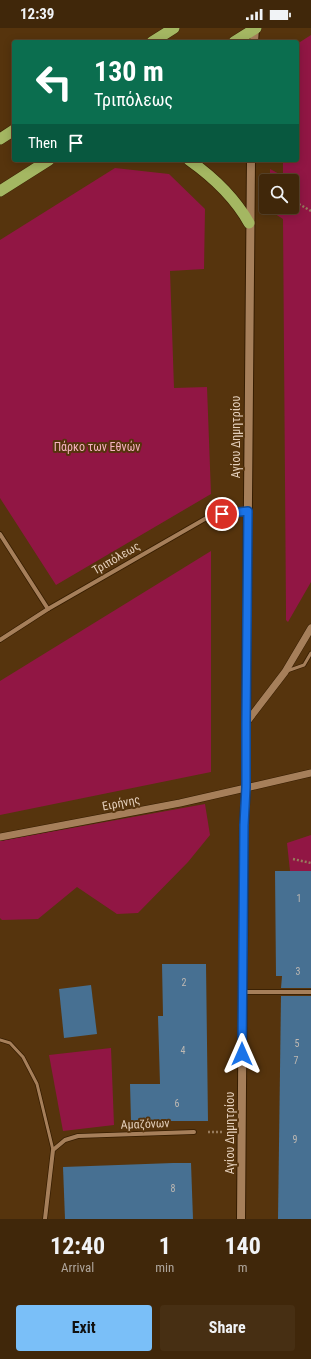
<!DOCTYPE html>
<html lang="en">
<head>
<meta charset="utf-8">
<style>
  body { margin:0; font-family:"Roboto Condensed",sans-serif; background:#472f13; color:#f1f3f6; height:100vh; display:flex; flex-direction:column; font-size:15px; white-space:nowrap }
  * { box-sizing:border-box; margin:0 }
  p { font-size:13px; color:#aea59c }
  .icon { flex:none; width:22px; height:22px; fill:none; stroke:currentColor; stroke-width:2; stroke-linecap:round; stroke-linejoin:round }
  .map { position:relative; height:1191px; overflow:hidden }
  .panel { display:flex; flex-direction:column; background:#40270a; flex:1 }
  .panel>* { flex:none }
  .guide { position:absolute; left:12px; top:12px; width:287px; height:122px; border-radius:4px; box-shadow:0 2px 10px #0003,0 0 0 1px #59442b; background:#0b6e4f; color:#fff; overflow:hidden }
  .fabs { position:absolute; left:259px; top:146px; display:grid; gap:8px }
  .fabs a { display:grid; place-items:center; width:40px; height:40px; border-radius:4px; background:#40270a; box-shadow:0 2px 10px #0003,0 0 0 1px #59442b; font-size:20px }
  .pin { position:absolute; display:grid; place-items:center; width:34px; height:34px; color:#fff; margin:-17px; border:2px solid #fff; border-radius:50%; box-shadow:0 1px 4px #0007 }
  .me { position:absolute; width:44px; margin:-22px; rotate:0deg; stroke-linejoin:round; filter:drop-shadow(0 0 3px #0008) }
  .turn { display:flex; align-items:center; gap:14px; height:84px; padding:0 16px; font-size:18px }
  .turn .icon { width:52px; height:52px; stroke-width:2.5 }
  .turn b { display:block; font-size:28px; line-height:34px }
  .then { display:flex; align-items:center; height:38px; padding:0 16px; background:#0003; gap:8px; font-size:15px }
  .eta { display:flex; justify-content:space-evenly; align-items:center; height:68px; text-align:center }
  .eta b { font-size:24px; font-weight:700; line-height:28px }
  .action { display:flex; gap:8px; margin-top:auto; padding:8px 16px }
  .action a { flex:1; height:46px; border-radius:4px; background:#7abff8; color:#111; font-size:16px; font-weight:700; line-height:46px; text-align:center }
  .action a+a { background:#472f13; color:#f1f3f6 }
  .status { display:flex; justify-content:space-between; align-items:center; height:28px; padding:0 20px; background:#40270a; direction:ltr }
  .status svg { height:11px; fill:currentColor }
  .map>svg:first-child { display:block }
</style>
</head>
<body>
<div class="status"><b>12:39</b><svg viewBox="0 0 49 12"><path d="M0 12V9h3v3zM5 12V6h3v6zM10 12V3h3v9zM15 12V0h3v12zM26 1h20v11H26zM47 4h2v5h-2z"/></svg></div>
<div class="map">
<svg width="311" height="1191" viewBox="0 0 311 1191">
  <rect width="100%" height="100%" fill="#56340d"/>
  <g fill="#911644">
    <polygon points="311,7 311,554 288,594 286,592 286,584 283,191 269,182 269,179 292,179 292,153 270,153 270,141 283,148 283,132 297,132 297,16"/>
    <polygon points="115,140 169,146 205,181 204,241 170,243 174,360 207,359 211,466 56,557 0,470 0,212"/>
    <polygon points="211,523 211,744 0,787 0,653"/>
    <polygon points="205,776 210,807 188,834 138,885 117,886 77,859 38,891 2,892 0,890 0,813"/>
    <polygon points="311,807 311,843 290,843 287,815"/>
    <polygon points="111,1020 114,1097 63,1103 49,1027"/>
  </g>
  <g fill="#477092">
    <polygon points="275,843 311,843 311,960 281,960 282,948 276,948"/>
    <polygon points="162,936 206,936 208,1093 131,1093 130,1056 160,1056 158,988 163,988"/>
    <polygon points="91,957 97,1006 64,1010 59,961"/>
    <polygon points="281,968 311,968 311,1191 278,1191"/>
    <polygon points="173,1135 191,1135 193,1191 65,1191 63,1139"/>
  </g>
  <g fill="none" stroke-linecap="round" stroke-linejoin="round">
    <g stroke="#361d01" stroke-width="4.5">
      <g id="service">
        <polyline points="287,643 304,637 311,625"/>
        <polyline points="0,1012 10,1015 23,1029 37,1056 53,1122"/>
      </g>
    </g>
    <g stroke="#361d01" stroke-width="5.5">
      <g id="minor">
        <polyline points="0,506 48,581"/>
        <polyline points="0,612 48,581 210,488 247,483"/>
        <polyline points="243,964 311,964"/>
        <polyline points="45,1191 53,1122 65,1112 78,1108 194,1104"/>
      </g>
    </g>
    <g stroke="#361d01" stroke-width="8">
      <g id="tertiary">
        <polyline points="246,695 285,644 311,600"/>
        <polyline points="0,809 180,775 311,745"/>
      </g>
    </g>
    <g stroke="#361d01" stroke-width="10">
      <g id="secondary">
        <polyline points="254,14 255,0"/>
        <polyline points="241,1191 244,797 246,759 246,695 251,132"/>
      </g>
    </g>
    <g stroke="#361d01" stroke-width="12">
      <g id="trunk">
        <polyline points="152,14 174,0"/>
        <polyline points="234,14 256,0"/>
        <polyline points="0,111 14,102"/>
        <path d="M189,132C213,149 235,170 249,195"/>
        <polyline points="0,163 49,132"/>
      </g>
    </g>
    <g stroke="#977b5d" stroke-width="2.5" stroke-dasharray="2 2" stroke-linecap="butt">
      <polyline points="292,172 311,183"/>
      <polyline points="293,831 311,835"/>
      <polyline points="208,1104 223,1104"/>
    </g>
    <use href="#service" stroke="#a67f5a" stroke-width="3"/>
    <use href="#minor" stroke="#a67f5a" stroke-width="4"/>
    <use href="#tertiary" stroke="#a67f5a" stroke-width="7"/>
    <use href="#secondary" stroke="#a67f5a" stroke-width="8"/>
    <use href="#trunk" stroke="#a4b762" stroke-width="11"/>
  </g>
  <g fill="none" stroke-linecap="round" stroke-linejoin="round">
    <g stroke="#114b97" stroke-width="10">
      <polyline id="route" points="222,486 248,483 246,695 246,759 244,797 242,1026"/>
    </g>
    <use href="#route" stroke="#1a73e8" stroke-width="7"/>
  </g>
  <g text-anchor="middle" stroke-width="4" stroke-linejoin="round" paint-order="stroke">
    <g font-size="10" fill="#beb8b2">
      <text x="299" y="874">1</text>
      <text x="298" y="947">3</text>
      <text x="184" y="958">2</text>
      <text x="297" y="1019">5</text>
      <text x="183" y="1026">4</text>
      <text x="296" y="1036">7</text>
      <text x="177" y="1079">6</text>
      <text x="295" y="1115">9</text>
      <text x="173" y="1164">8</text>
    </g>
    <g font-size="12" fill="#e5d0bc" stroke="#56340d">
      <text transform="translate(236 409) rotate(-90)" y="4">Αγίου Δημητρίου</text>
      <text transform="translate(116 530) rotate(-30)" y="4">Τριπόλεως</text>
      <text transform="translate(121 775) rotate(-11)" y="4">Ειρήνης</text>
      <text transform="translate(145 1096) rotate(-2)" y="4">Αμαζόνων</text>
      <text transform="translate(230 1105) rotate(-90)" y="4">Αγίου Δημητρίου</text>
    </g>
    <g font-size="12" fill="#f6b3c1" stroke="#56340d">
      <text x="97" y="423">Πάρκο των Εθνών</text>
    </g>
  </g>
</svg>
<div class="fabs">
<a><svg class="icon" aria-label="search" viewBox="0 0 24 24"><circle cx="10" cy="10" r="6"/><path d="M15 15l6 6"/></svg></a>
</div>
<div class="pin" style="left:222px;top:486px;background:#d93025"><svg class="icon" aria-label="arrive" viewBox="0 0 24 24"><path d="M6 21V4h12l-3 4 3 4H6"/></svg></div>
<svg class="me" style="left:242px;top:1026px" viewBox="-20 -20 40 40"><path d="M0-17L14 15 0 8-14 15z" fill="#1a73e8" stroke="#fff" stroke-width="4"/></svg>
<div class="guide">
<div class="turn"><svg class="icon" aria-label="left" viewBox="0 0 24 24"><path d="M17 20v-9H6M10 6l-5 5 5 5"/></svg><div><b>130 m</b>Τριπόλεως</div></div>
<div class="then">Then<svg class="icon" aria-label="arrive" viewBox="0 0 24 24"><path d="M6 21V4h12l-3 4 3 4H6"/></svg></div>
</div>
</div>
<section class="panel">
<div class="eta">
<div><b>12:40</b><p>Arrival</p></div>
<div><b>1</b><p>min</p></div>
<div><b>140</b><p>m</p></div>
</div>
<div class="action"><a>Exit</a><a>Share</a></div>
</section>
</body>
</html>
